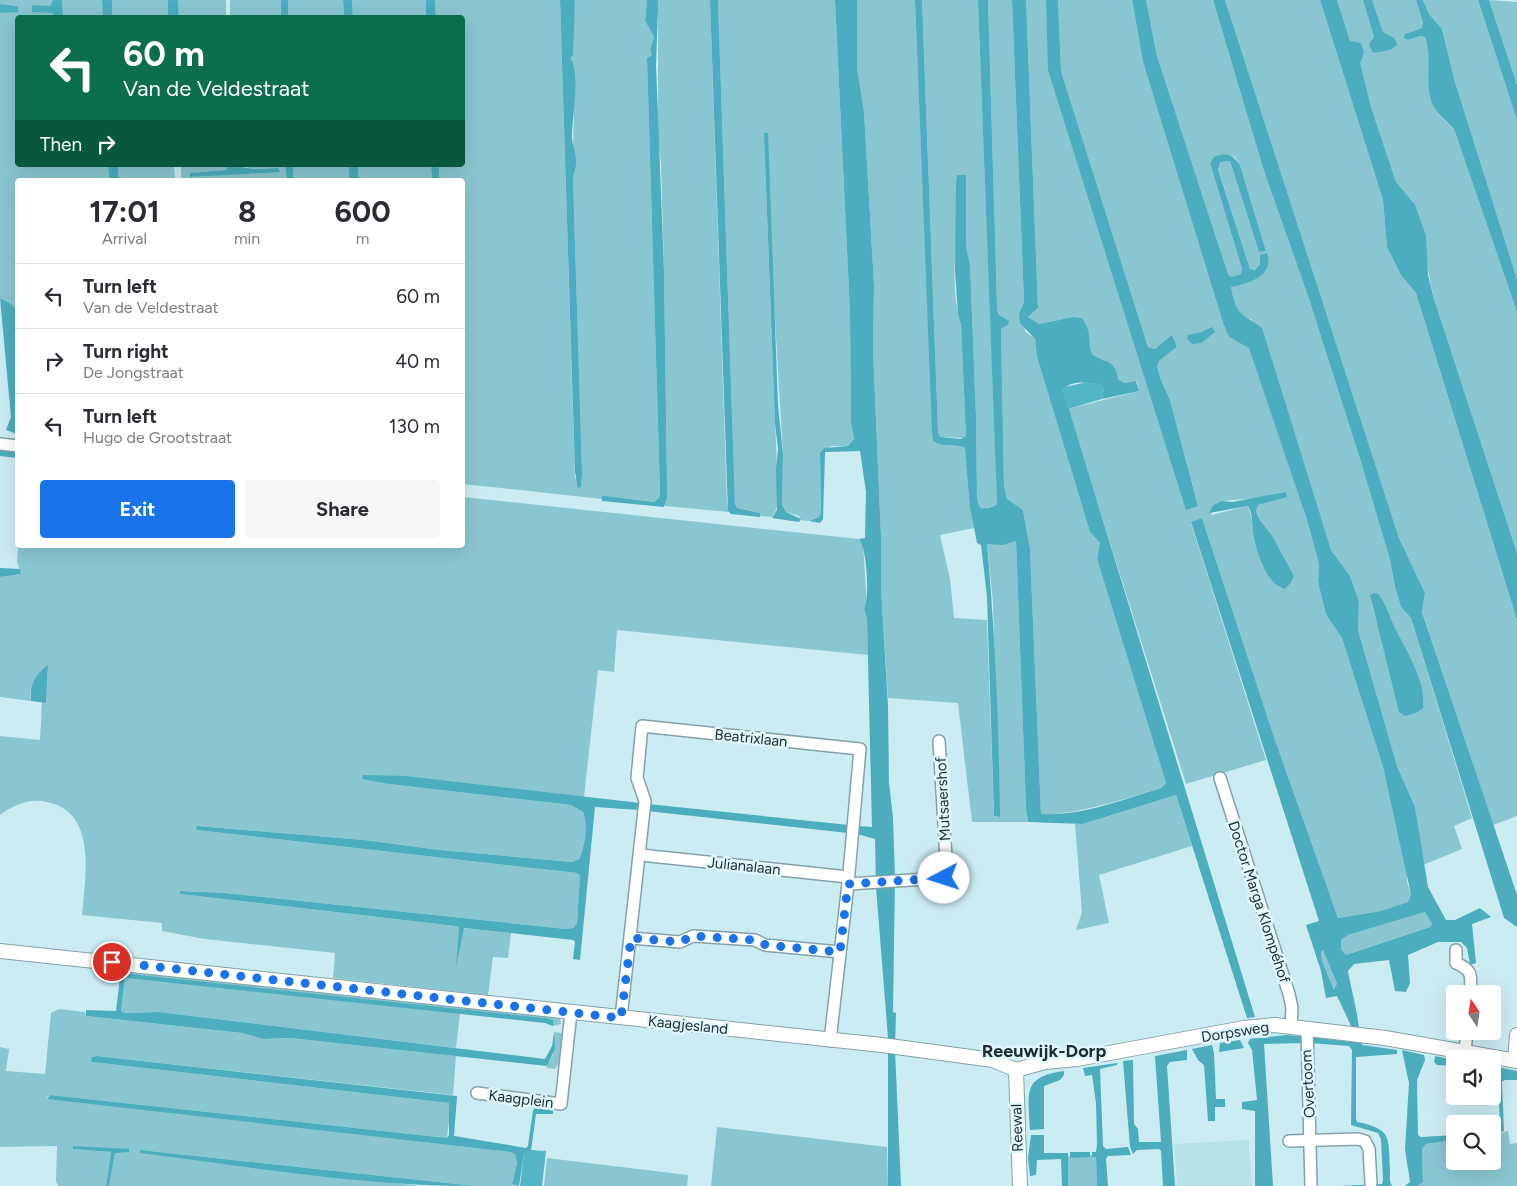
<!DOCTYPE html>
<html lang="en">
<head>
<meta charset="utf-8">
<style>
  body { margin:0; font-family:Figtree,sans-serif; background:#f7f7f7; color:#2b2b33; height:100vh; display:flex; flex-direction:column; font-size:19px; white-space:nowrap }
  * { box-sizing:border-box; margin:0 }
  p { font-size:16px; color:#7c7c81 }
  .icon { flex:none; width:28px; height:28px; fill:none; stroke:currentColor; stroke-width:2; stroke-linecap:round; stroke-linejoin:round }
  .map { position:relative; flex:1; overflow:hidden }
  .side { position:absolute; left:15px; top:178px; width:450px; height:370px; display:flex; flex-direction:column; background:#fff; border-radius:5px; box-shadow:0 5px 20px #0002 }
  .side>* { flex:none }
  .hud { position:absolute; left:15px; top:15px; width:450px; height:152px; border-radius:5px; box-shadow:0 5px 20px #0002; background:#0b6e4f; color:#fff; overflow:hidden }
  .needle { width:32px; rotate:347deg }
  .buttons { position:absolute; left:1446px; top:985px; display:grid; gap:10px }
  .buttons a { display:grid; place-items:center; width:55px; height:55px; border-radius:5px; background:#fff; box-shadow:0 5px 20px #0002; font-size:25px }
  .pin { position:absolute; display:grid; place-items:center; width:42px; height:42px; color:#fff; margin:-21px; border:2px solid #fff; border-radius:50%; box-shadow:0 1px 5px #0007 }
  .me { position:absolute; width:55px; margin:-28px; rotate:265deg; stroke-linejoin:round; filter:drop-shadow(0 0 4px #0008) }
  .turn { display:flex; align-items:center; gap:18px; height:105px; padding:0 25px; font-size:22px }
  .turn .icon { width:65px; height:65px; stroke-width:2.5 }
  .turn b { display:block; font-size:35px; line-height:42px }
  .then { display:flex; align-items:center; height:48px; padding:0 25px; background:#0003; gap:10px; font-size:19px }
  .eta { display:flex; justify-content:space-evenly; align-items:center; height:85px; text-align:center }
  .eta b { font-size:30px; font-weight:700; line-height:35px }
  .button { display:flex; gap:10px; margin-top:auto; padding:10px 25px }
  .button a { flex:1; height:58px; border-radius:5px; background:#1a73e8; color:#fff; font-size:20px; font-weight:700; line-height:58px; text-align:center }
  .button a+a { background:#f7f7f7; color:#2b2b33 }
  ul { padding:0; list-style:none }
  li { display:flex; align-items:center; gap:15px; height:65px; padding:0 25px; border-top:1px solid #e1e1e2 }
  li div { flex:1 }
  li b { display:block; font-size:19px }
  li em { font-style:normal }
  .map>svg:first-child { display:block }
</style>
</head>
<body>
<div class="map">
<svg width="1517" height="1186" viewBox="0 0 1517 1186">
  <rect width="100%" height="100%" fill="#ccecf3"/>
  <polygon fill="#b8e2ea" points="1249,1140 1252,1186 1177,1186 1174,1144"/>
  <g fill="#8ac6d1" fill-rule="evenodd">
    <path d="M0,0H53L50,6H32L52,13L54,17L18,18V165H108L109,180H18L17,339C16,319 20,308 0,298V13L18,6L0,4Z"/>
    <polygon points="62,0 102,0 103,17 63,17"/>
    <rect x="112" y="0" width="56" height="17"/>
    <polygon points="178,0 226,0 226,17 179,17"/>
    <rect x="230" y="0" width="51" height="17"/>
    <polygon points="288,0 343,0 344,17 288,17"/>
    <polygon points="352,0 426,0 426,17 353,17"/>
    <polygon points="435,0 560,0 575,479 582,471 573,178 576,159 573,151 574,114 569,58 575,0 647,0 645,21 654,37 650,50 652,55 647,58 660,492 659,498 654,502 603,496 602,499 463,484 462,180 439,180 439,165 462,165 462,18 436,17"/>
    <polygon points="658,0 710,0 727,503 729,512 665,506 667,485 664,271 661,162 658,139"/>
    <path d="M718,0H835L850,313L851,422L854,439L848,446H831L820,453L821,512L819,517L809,521L800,520L799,516L786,512L782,505L783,455L764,133L775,423C776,434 779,505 776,510C775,513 773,515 772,517L760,516L757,512L737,508L735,504Z"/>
    <path d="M857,0H915L933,440C943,448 954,443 965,448L974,528L940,535L950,579L954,618L987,620L994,816L999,817L993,603L987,543L1016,541L1026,808L1028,822H972L958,703L888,698L881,588V536L873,350L874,285L864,112L857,67Z"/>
    <path d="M922,0H978L996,468L997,504C992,508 986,508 980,508L977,499L976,416L970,265L966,246L965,175C959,224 947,277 961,325L966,436L964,438L940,437L938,432Z"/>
    <path d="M988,0H1012L1024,302L1019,313L1026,332L1035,339L1037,357L1090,532L1100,543L1097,559L1166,783L1161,788C1121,800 1083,813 1041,815L1030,549L1023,510L1007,499L1004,486L1001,329L1008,325L1006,319L998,314L997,304Z"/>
    <path d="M1026,0H1046L1049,70L1187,509L1198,505L1170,400L1161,380L1157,366L1160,360L1177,347L1172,336L1155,349L1148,347L1061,71L1058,0H1132L1143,62L1223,323L1229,337L1249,347L1255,361L1307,520L1319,564L1318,581L1335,627L1342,638L1383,767L1407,872V882L1411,894L1408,902L1381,911L1338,918L1274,737L1202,518L1191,523L1266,760L1186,784L1068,409L1139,391L1137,381L1124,383L1117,379C1116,361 1105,363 1092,354L1073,317L1039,324L1028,317L1038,308ZM1257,498L1268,502L1258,505L1256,511L1259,520L1273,537L1294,576L1291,583L1285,589L1278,587L1253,534L1252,520L1248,506L1211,515L1213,505L1222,501Z"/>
    <path d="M1146,0H1213L1263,168L1309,299L1361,462L1390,560L1395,587L1401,607L1411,618L1472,818L1454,826L1462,849L1423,865L1415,807L1397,766L1358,630L1359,601L1350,576L1331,550L1252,320C1234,312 1235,306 1231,287L1243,284L1266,271L1260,255L1261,263L1255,270L1250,269L1218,168L1219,162L1230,161L1259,252L1266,251L1240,165L1235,157C1224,155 1217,153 1210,163L1242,269L1241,274L1231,277L1228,274L1157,56Z"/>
    <polygon points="1225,0 1320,0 1383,200 1387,247 1401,275 1416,293 1517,620 1517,816 1493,825 1422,611 1425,593 1399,538"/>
    <path d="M1337,0H1363L1374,37L1372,40L1387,35L1383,32L1372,0H1416L1423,23L1422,28L1405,34L1408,40L1420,36L1425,37C1434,60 1424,86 1435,109C1439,117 1449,123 1454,129L1517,312V553L1434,299C1426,262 1420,214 1396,182L1371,107L1359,62L1364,53L1350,41Z"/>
    <polygon points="1423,0 1478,0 1517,120 1517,279 1455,82 1442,29 1429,14"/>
    <polygon points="1489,0 1517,2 1517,85"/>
    <polygon points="118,165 174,165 175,180 118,180"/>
    <polygon points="181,165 228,165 226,170 191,173 191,177 277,168 255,169 237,165 285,165 287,180 181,180"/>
    <rect x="293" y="165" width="56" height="15"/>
    <polygon points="358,165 431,165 432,180 358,180"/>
    <path d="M463,497L859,539L863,544L867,605L864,609L867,619L868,655L617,630L614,672L598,670L584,797L407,776L389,784L571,805L583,812C588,826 585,846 579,859L572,862L440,850L364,840L198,826L196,828L197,830L577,873L580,876L577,923L573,928L566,929L225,893L181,891L180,894L455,926L459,927L457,961L463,928L511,933L508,958L493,957L488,995L333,978L335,953L205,939L162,931V923L82,915C85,878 98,812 47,802C31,798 13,805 0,815V736L40,740L42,702L46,703L48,666L30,692L31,701L0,697V577L21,574L17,562L18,545H462Z"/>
    <polygon points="1176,795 1192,846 1099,875 1109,923 1076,930 1082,912 1075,824 1083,824"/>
    <polygon points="1425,912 1432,924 1430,927 1346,955 1341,949 1341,940 1348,935"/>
    <polygon points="1323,950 1337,984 1337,988 1334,990 1322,961 1321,952"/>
    <polygon points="123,967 555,1013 560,1019 561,1024 553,1026 553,1020 546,1018 122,974"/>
    <polygon points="125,978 460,1013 456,1048 159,1012 125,1013 121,1011"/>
    <polygon points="59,1009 85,1012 86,1016 242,1033 264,1039 290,1038 456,1056 453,1095 97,1056 92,1062 449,1103 451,1106 447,1138 50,1095 46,1098 511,1152 515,1153 517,1163 512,1184 517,1186 475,1186 140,1150 420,1186 109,1186 115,1152 128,1152 129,1149 73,1149 111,1152 106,1186 58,1186 56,1181 57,1146 0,1147 0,1047 9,1049 6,1071 45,1074 51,1013"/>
    <polygon points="554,1032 562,1033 563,1036 561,1060 555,1069 547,1068 547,1066 553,1055"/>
    <polygon points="717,1127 887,1147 888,1186 711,1186"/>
    <polygon points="1508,1131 1510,1144 1517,1143 1517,1186 1418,1186 1423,1182 1422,1149 1426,1144 1455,1140 1455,1161 1492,1161 1493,1135"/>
    <polygon points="1068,1155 1070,1158 1090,1155 1096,1157 1097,1186 1068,1186 1066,1158"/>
    <polygon points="547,1158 688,1175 687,1186 544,1186"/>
  </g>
  <g fill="#53b5c6">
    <polygon points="1087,382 1103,385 1104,388 1102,399 1068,409 1063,390 1065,387"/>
    <polygon points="531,1150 546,1151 542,1186 520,1186 524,1152"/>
  </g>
  <g fill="#4badbe" fill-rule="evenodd">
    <polygon points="53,0 62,0 63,17 54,17 52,13 32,12 32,5 50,6"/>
    <polygon points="102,0 112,0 112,17 103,17"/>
    <polygon points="168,0 178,0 179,17 168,17"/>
    <rect x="281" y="0" width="7" height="17"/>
    <polygon points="343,0 352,0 353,17 344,17"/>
    <polygon points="426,0 435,0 436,17 426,17"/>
    <path d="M560,0H575L573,55L570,58C581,71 572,119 572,136C572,144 575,151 576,159C577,165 574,173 573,178L582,471L581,487L578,488L575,472Z"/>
    <polygon points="647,0 658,0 658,9 656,65 664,271 667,485 667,498 664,507 602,501 602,496 605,496 654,502 659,498 660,492 647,58 652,55 650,50 654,37 645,21"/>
    <polygon points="710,0 718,0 735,504 737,508 760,513 760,517 731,514 728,511"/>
    <path d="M835,0H857V67L864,112L874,285L873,350L881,536V588L888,705L889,782L893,818L895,877L893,1012L896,1013L895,1050L901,1186H888V1038L876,887L875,839L857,834L858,826L872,827L867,619L864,609C870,600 867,547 859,539L865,538L866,492L860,451L825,452L823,519L820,523L809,521L819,517L821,512L820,453L824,448L848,446L854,439L851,422L850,313Z"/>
    <path d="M915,0H922L938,432L940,437L961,439L966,436L961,325L958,314L955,271L956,183L957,175H966V246L970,265L976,416L977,499L980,508C986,509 992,508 997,504L978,0H988L997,304L998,314L1009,321L1008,325L1001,329L1004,486L1007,499L1023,510L1030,549L1041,814C1082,816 1122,800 1161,788L1166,783L1097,559L1100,543L1090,532L1037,357L1035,339L1020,323L1019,313L1024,302L1012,0H1026L1038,308L1028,317L1039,324L1073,317L1082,318C1093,335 1087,339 1092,354C1106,364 1115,359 1118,379L1124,383L1136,381L1139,391L1102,399L1104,388L1102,385C1091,383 1072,379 1063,390L1255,1017L1247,1018L1176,795L1083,824L1028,822L1026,808L1016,541L1003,545L987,544C995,634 999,726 1000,817L994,816L987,596L981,545L977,543L970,507L965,448C954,443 943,448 933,441L932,431Z"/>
    <polygon points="1046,0 1058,0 1061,71 1148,347 1155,349 1172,335 1177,347 1160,360 1157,366 1161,380 1170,400 1198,506 1186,510 1048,70"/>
    <path d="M1132,0H1146L1157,56L1228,274L1231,277L1241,274L1242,269L1210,163L1214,157C1225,152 1233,154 1240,165L1266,251L1259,252L1230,161L1220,162L1218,169L1250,269L1255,270L1260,264V255L1267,253C1275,277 1248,283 1231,287C1237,318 1240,311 1262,328L1331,550L1350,576L1359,601L1358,630L1397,766L1415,807L1428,887L1446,920H1455L1480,908L1491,917L1472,924L1476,963L1470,965L1467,948L1461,942H1438L1408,955L1410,983L1406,992L1395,991L1389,960L1354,964L1348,971C1351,989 1361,1024 1359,1040L1363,1045L1397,1050V1054L1356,1057V1119L1357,1122C1393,1129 1388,1138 1390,1170C1390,1176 1389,1181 1392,1186H1338L1382,1184L1383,1181L1381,1139L1378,1133L1351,1125L1352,1050L1349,1046L1310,1043L1264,1044L1273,1186H1255V1111L1242,1109V1102L1257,1100L1252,1050L1248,1043L1250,1039L1287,1035L1346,1041L1351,1039L1352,1028L1337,996L1326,998L1321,971L1306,925L1319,921L1191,522L1202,518L1274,737L1338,918L1381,911L1408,902L1411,894L1383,767L1342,638L1326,614L1318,581L1319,564L1307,520L1249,348L1229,337L1223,323L1143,62ZM1425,912L1432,924L1430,927L1346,955L1341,949V940L1348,935ZM1323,950L1337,984L1334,990L1322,961L1321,952Z"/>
    <polygon points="1213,0 1225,0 1399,538 1425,593 1422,612 1517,895 1517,927 1504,918 1411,618 1401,607 1395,587 1390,560 1361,462 1309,299 1263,168"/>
    <polygon points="1320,0 1337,0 1350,41 1361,43 1364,53 1360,63 1371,107 1396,182 1415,205 1426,236 1428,275 1434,299 1517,553 1517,620 1416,293 1401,275 1387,247 1383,200"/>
    <path d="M1363,0H1372L1383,32C1390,37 1395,35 1397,45L1390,50L1373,53L1369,44L1374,37Z"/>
    <path d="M1416,0H1423L1429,14L1442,29L1455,82L1517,279V312L1454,129C1449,123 1442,118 1437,112C1421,91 1434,60 1425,37L1420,36L1408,40L1404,38L1405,34L1422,28L1423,23Z"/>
    <polygon points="1478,0 1489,0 1517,85 1517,120"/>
    <polygon points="0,4 18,6 18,12 0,13"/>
    <polygon points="764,133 768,133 778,405 783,455 782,505 786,512 801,519 799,522 772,518 777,510 776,470 778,449 775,423"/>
    <polygon points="108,165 118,165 118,180 109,180"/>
    <polygon points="228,165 255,169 278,168 280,172 190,177 190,173 226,170"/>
    <polygon points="285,165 293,165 293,180 287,180"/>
    <rect x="349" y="165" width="9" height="15"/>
    <polygon points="431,165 439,165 439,180 432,180"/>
    <polygon points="0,298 11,304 15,309 17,434 6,430 11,417"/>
    <polygon points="1212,327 1215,332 1201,343 1192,344 1187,339 1188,335 1202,332"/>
    <polygon points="0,447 17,449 17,458 0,456"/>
    <path d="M1286,492L1287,497L1258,505L1256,511L1259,519L1273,537L1294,576L1291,583L1285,589C1266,585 1256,550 1253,533C1252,524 1253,515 1248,506L1209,513L1213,505L1222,501L1232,502Z"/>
    <polygon points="0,568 20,569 21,574 0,577"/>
    <path d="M1374,593L1378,594C1387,605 1389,616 1395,628C1407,653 1426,680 1423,708L1416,713L1405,716L1399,712L1372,602L1370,595Z"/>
    <path d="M48,665L46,703L31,701C29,685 35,675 48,665Z"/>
    <path d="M363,775L407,776L640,803L639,810L595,807L580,960L573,959L575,942L573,940L464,928L456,967L459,927L455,926L180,894V891L225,893L566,929L573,928L577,923L580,876L577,873L197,830L196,828L197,826L364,840L440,850L572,862L579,859C585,846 588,826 583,812L571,805L389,784L362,779Z"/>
    <polygon points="648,804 849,825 848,833 647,811"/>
    <polygon points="101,971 546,1018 553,1020 553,1026 545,1023 125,978 121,1011 125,1013 159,1012 545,1059 552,1046 554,1033 555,1049 547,1066 290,1038 264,1039 242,1033 86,1016 86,1010 116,1011 120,977 101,974"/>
    <polygon points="1240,1040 1244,1048 1219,1052 1220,1043"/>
    <polygon points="1212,1045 1214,1053 1216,1099 1225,1099 1225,1107 1215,1107 1215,1121 1208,1121 1204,1065 1198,1060 1192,1049"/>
    <polygon points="1187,1050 1187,1060 1170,1062 1167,1066 1175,1186 1163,1186 1161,1151 1159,1149 1137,1150 1133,1154 1130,1147 1123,1061 1133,1060 1134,1124 1138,1129 1139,1142 1161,1142 1155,1056"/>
    <polygon points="1402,1050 1424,1055 1425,1060 1417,1080 1418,1135 1421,1137 1455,1135 1455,1140 1426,1144 1422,1149 1423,1182 1418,1186 1399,1186 1405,1186 1410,1182 1405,1149 1409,1083"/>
    <polygon points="97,1056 457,1096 454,1136 526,1148 528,1146 533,1110 535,1108 553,1110 553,1114 536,1114 531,1151 524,1153 519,1186 512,1184 517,1163 515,1154 511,1152 47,1099 50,1095 447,1138 449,1135 449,1103 92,1062 91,1058"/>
    <polygon points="1435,1056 1455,1060 1455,1066 1437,1065 1434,1062"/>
    <polygon points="1117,1063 1117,1065 1100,1069 1103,1146 1106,1149 1128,1147 1131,1155 1108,1156 1106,1159 1108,1186 1097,1186 1096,1157 1092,1157 1092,1152 1096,1152 1097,1145 1096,1103 1092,1075 1085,1076 1083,1068"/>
    <polygon points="1493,1066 1517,1071 1517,1080 1504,1080 1502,1082 1504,1131 1493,1135 1493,1132 1500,1131 1498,1071 1493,1070"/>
    <path d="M1064,1071V1075L1060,1080L1044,1086V1129L1030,1130C1029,1093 1021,1077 1064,1071Z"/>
    <polygon points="1031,1135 1044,1135 1044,1153 1068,1153 1068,1186 1062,1186 1061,1159 1037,1160 1036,1175 1030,1176 1028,1158"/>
    <polygon points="73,1146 129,1149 129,1152 115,1153 109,1186 106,1186 111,1152 73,1149"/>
    <path d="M140,1150L475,1186C363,1186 251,1167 140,1153Z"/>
    <polygon points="1070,1152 1090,1152 1090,1157 1070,1158"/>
  </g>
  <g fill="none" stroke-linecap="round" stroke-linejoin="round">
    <g stroke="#83a2a8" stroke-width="14">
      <g id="minor">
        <polyline points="0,444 18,446"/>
        <polyline points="1220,778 1289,994 1292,1008 1291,1026"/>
        <polyline points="641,855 848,877"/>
        <polyline points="848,884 944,878 947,875 939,741"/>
        <polyline points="631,938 680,942 693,936 755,940 765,945 840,952"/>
        <path d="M1456,950V963C1474,971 1471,976 1470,994"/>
        <polyline points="621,1018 645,801 637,778 642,726 860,749 848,884 830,1041"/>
        <polyline points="1307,1028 1311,1186"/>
        <polyline points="1465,1052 1467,1031"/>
        <polyline points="477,1093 561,1104 571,1012"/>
        <polyline points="1289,1141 1358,1139 1365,1141 1369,1149 1371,1183"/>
      </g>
    </g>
    <g stroke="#83a2a8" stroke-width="16">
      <g id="tertiary">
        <polyline points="0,951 882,1045 993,1060 1016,1070 1045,1062 1077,1059 1244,1028 1275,1025 1385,1038 1517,1061"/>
        <polyline points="1515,1060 1517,1035"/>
        <polyline points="1016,1070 1020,1186"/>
      </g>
    </g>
    <use href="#minor" stroke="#fff" stroke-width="11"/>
    <use href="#tertiary" stroke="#fff" stroke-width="14"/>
  </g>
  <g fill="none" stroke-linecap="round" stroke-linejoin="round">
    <polyline stroke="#1a73e8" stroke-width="9" stroke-dasharray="0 16.2" points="112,962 621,1018 631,938 680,942 693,936 755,940 766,945 840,952 848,884 944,878"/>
  </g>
  <g text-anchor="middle" stroke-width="5" stroke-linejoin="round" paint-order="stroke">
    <g font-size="15" fill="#1f2b2e" stroke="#def8fd">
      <text transform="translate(751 738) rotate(6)" y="5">Beatrixlaan</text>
      <text transform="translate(943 799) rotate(-93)" y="5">Mutsaershof</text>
      <text transform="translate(744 866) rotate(6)" y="5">Julianalaan</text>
      <text transform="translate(1259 902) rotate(72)" y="5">Doctor Marga Klompéhof</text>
      <text transform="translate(688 1025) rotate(6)" y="5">Kaagjesland</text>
      <text transform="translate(1235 1032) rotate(-9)" y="5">Dorpsweg</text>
      <text transform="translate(1308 1084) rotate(-93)" y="5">Overtoom</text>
      <text transform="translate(521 1099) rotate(7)" y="5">Kaagplein</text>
      <text transform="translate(1017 1128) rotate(-92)" y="5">Reewal</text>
    </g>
    <g font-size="18" font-weight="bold" fill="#1f2b2e" stroke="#def8fd">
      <text x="1044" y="1057">Reeuwijk-Dorp</text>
    </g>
  </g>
</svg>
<div class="buttons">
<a><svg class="needle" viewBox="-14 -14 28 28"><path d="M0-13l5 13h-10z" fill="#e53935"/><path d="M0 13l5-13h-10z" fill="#7c7c81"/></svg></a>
<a><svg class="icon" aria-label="sound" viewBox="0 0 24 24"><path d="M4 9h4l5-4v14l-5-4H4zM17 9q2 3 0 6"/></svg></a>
<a><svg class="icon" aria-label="search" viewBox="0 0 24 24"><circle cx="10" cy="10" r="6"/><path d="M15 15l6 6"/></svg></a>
</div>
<div class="pin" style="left:112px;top:962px;background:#d93025"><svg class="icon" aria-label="arrive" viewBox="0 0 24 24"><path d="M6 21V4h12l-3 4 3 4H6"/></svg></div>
<svg class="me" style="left:944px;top:878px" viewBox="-20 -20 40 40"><circle r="19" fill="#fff"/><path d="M0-13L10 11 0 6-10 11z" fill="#1a73e8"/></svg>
<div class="hud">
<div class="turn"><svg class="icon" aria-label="left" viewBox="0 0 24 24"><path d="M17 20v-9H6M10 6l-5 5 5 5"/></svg><div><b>60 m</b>Van de Veldestraat</div></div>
<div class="then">Then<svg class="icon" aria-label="right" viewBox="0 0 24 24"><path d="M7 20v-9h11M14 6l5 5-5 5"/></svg></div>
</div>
<section class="side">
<div class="eta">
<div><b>17:01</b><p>Arrival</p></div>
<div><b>8</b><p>min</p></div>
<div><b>600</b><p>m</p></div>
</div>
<ul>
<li><svg class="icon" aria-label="left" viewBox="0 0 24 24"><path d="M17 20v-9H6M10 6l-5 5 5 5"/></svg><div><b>Turn left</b><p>Van de Veldestraat</p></div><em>60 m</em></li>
<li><svg class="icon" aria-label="right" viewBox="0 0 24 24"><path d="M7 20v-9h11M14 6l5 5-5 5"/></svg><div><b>Turn right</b><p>De Jongstraat</p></div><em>40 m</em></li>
<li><svg class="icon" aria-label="left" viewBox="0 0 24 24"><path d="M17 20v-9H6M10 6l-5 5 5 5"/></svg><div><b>Turn left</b><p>Hugo de Grootstraat</p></div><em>130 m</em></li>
</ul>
<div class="button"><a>Exit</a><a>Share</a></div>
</section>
</div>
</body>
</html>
